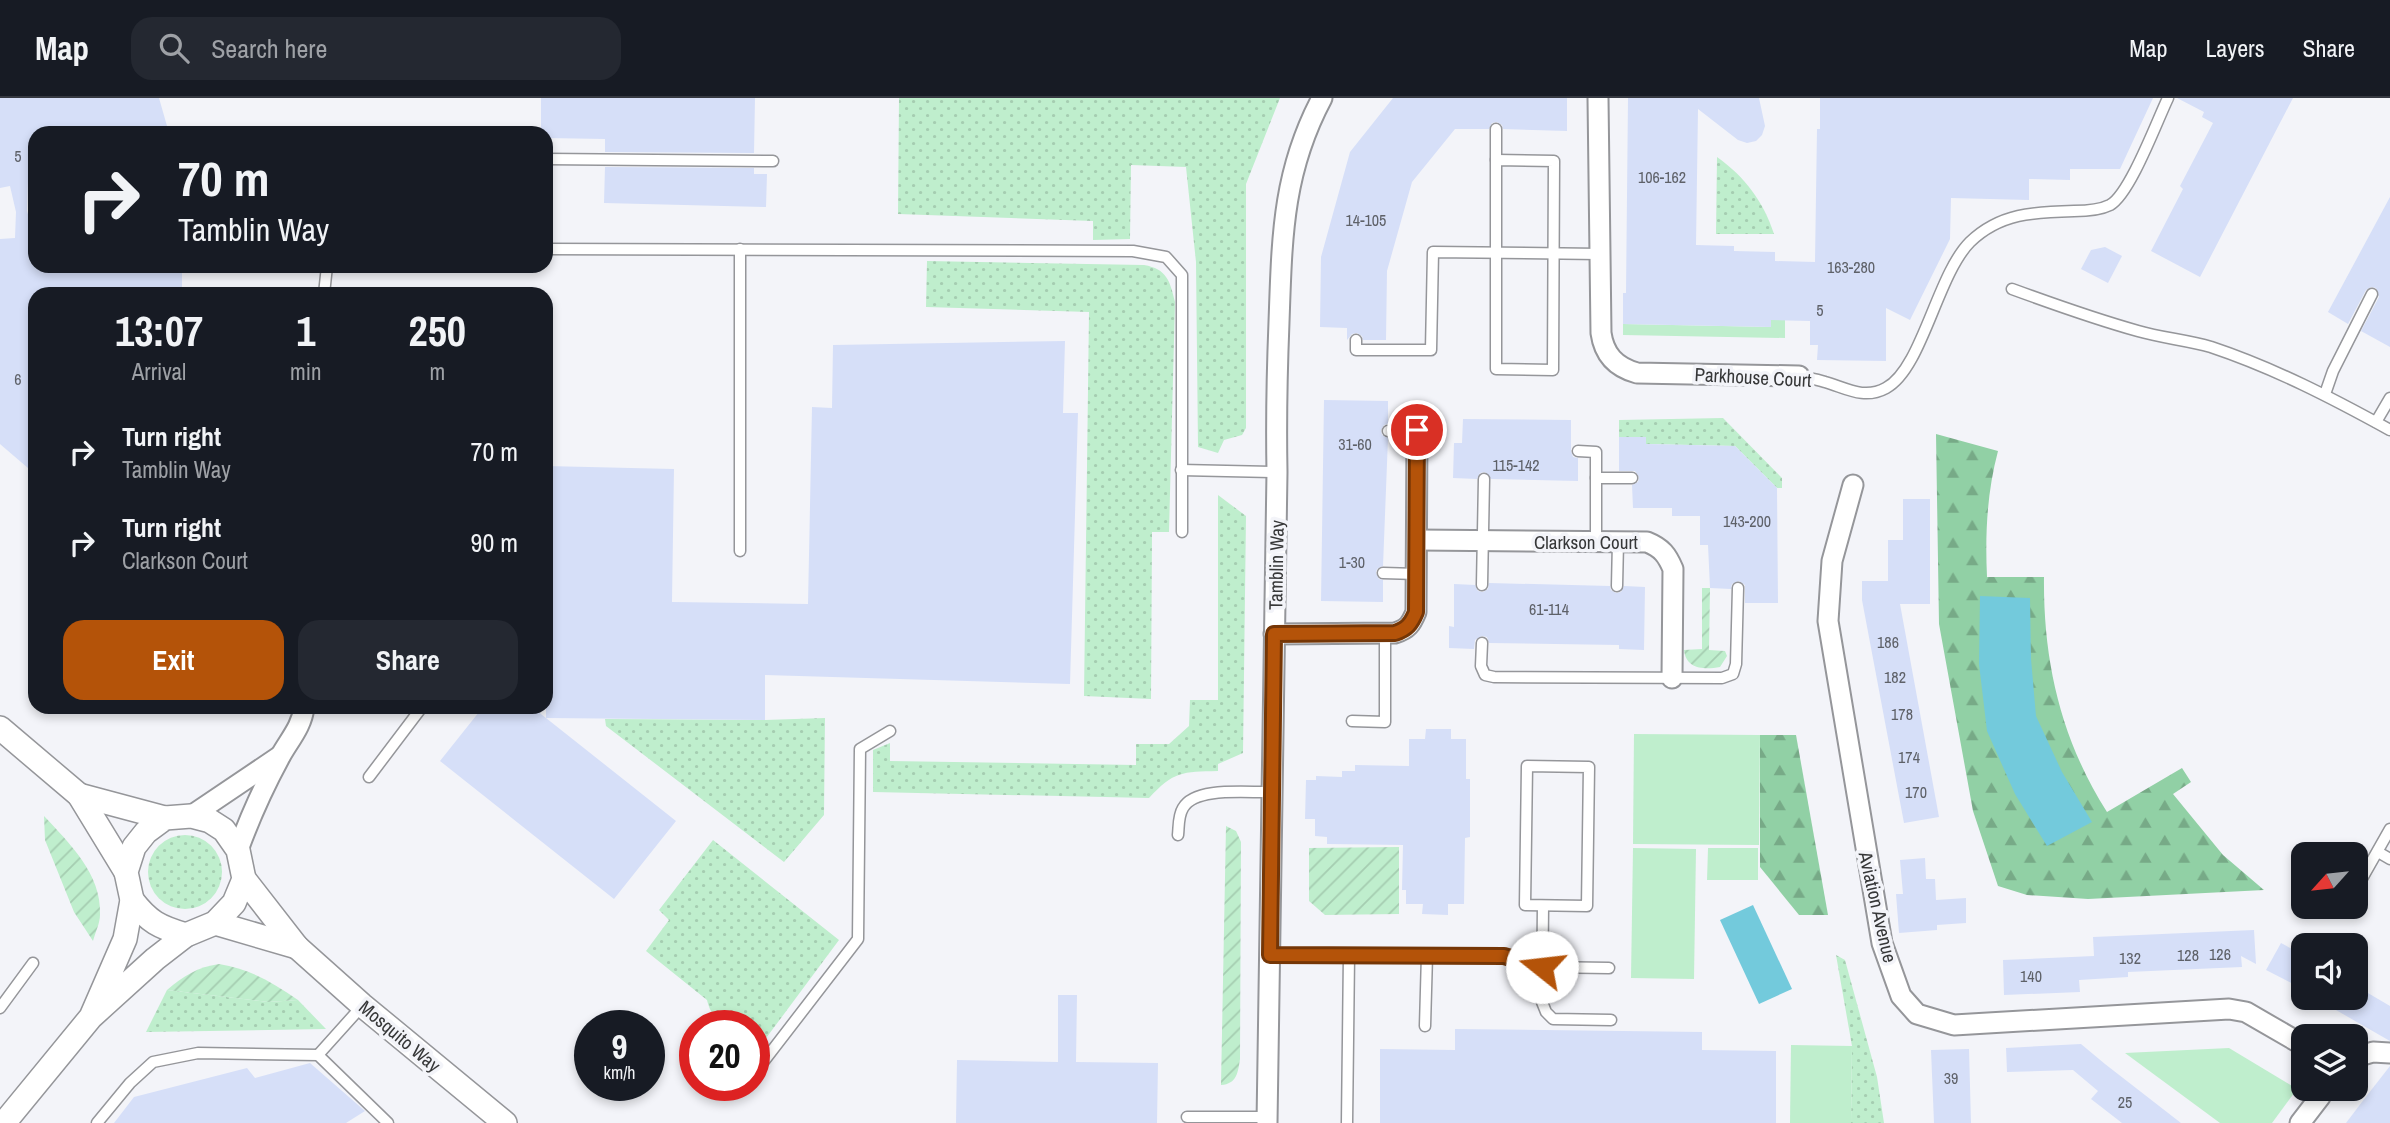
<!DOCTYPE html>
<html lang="en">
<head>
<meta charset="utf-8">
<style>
  body { margin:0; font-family:"Archivo Narrow",sans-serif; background:#242831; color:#f1f3f6; height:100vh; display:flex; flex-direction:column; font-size:26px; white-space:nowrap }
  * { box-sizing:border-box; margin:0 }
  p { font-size:23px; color:#9ea1a6 }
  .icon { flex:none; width:38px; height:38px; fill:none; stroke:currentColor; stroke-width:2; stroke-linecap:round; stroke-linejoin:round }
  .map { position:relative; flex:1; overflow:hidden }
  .drawer { position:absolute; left:28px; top:189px; width:525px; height:427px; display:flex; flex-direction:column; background:#171b24; border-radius:21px; box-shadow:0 4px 10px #0003 }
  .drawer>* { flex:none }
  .hud { position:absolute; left:28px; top:28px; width:525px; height:147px; border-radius:21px; box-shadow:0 4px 10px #0003; background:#171b24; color:#f1f3f6; overflow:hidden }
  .needle { width:46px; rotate:243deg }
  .tools { position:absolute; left:2291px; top:744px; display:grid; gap:14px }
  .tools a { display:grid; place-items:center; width:77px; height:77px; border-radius:14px; background:#171b24; box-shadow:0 4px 10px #0003; font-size:35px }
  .speed { position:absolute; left:574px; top:912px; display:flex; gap:14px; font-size:35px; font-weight:700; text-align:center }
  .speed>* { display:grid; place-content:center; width:91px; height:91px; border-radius:50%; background:#171b24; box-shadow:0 4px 10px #0003; line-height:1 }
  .speed small { font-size:18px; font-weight:400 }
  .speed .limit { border:10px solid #d22; background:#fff; color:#111 }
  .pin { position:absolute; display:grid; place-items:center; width:60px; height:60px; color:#fff; margin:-30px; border:4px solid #fff; border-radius:50%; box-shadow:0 2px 7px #0007 }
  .me { position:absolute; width:77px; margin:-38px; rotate:286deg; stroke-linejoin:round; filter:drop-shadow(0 0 5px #0008) }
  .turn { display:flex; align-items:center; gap:24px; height:147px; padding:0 35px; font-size:32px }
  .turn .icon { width:91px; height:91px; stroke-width:2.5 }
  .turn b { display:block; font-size:49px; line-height:60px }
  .eta { display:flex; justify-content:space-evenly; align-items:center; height:119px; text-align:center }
  .eta b { font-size:42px; font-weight:700; line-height:49px }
  .action { display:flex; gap:14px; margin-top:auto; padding:14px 35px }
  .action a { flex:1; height:80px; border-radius:21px; background:#b45309; color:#fff; font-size:28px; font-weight:700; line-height:80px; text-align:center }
  .action a+a { background:#242831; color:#f1f3f6 }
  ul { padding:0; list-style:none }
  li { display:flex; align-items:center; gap:21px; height:91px; padding:0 35px }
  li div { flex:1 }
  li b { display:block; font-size:26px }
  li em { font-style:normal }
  header { display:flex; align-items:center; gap:42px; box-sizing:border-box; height:98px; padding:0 35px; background:#171b24; border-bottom:2px solid #363941 }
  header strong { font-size:33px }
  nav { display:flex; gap:38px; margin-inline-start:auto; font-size:24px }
  .search { width:490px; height:63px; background:#242831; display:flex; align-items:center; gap:18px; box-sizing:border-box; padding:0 24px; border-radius:21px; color:#9ea1a6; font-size:26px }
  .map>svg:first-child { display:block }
</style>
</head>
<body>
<header>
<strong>Map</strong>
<div class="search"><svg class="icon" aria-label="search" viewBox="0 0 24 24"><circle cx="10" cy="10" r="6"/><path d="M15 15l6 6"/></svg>Search here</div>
<nav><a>Map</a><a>Layers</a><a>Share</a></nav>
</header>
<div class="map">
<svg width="2390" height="1025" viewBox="0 0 2390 1025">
  <defs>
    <pattern id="grass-dots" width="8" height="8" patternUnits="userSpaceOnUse" patternTransform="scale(1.75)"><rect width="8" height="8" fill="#bfeecd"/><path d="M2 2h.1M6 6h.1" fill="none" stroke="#a5cdb1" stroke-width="1.8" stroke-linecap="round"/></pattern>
    <pattern id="forest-firs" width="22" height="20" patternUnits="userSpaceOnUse" patternTransform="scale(1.75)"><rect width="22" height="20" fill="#91d0a5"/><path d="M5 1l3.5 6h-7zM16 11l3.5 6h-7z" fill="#77aa87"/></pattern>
    <pattern id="garden-furrows" width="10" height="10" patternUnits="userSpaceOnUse" patternTransform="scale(1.75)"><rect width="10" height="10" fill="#bfeecd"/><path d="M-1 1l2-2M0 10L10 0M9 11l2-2" fill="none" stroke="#a5cdb1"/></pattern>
  </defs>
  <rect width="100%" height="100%" fill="#f3f4f9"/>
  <g fill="url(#grass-dots)">
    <polygon points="899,0 1280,0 1246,86 1246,330 1242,337 1224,342 1218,355 1198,349 1196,164 1186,69 1131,67 1130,141 1093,142 1093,123 898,116"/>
    <path d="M1717,59C1745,79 1763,103 1774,136H1716Z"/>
    <path d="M927,163L1144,167C1167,171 1170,183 1175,204L1169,434H1152L1151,601L1084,598L1089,214L926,209Z"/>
    <polygon points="1723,320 1782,380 1782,390 1777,390 1735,348 1646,346 1645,339 1619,339 1619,322"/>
    <path d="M1218,397L1246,418L1243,655L1218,666V673C1182,674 1174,673 1149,700L873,694V652L890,645V663L1136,667V646H1169L1189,628L1190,602H1218Z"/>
    <polygon points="825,620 824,717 784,764 606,628 605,621 765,622"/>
    <circle cx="185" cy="774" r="37"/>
    <path d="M713,742L839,842L758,951L754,948V928C732,928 713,928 707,902L646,853L669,822L659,812Z"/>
    <polygon points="1836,857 1845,862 1877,979 1884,1025 1851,1025 1852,948"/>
    <polygon points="167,892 268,904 298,902 326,931 146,934"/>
  </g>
  <g fill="url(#forest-firs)">
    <path d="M1936,336L1998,353C1987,395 1985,435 1987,479H2044C2043,563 2061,642 2107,714L2182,670L2191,684L2173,696L2223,757L2264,792L2088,801L2027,797L1998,788L1973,713L1939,526Z"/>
    <polygon points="1760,637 1796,637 1828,817 1799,817 1760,769"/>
  </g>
  <g fill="#bfeecd">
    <polygon points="1771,222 1785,222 1785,240 1623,237 1623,226 1771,229"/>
    <polygon points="1634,636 1760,637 1759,747 1633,746"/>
    <polygon points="1633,750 1696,751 1694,881 1631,880"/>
    <polygon points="1708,750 1758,750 1758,782 1707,782"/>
    <polygon points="1791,947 1852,948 1851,1025 1790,1025"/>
    <polygon points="2229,950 2297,991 2272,1025 2220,1025 2125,955"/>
  </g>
  <g fill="url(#garden-furrows)">
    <path d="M1702,490H1710L1709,552L1725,553L1727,558L1720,569C1704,572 1686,571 1684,552L1702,551Z"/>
    <path d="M44,718C69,745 102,776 100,817C100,825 95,835 93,843L74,814L45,742Z"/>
    <path d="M1226,728L1236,733L1241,744L1240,961C1238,974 1237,986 1221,987Z"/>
    <polygon points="1399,749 1399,816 1325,817 1309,803 1309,750"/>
    <path d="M219,866C250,871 272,884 298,902L268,904L167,892C183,878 198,869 219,866Z"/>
  </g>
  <g fill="#73cadc">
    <polygon points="1980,498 2030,500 2031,561 2036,618 2062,674 2092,724 2047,748 2015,696 1987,633 1979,566"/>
    <polygon points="1753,807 1792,891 1759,906 1720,822"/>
  </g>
  <g fill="#d6dff8">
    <polygon points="0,0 159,0 169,35 35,35 35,81 28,83 27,113 35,140 35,168 182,168 182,196 35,196 35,376 0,346 0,141 15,140 16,114 10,88 0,90"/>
    <polygon points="541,0 755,0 754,55 605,54 605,41 546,40 546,35 541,35"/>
    <polygon points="1393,0 1567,0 1567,33 1503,31 1502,27 1497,24 1492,25 1489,31 1455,31 1412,84 1387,173 1386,242 1363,242 1362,238 1357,235 1352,236 1347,242 1347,230 1320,229 1321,159 1350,54"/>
    <polygon points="1628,0 1759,0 1765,28 1762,37 1756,43 1747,45 1738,42 1698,11 1696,147 1734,148 1734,153 1775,154 1775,163 1815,164 1817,31 1820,31 1820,0 2153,0 2120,71 2070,71 2070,82 2029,81 2029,102 1951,100 1950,141 1910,222 1886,210 1886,263 1817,262 1818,247 1810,247 1810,223 1771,222 1771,229 1623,226 1623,195 1626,195"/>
    <polygon points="2177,0 2293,0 2200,179 2151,153 2183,91 2180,88 2213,25 2202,19 2204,14"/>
    <polygon points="605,69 754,70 754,76 767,76 766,109 604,105"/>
    <polygon points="2390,99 2390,249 2361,233 2379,199 2376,190 2371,189 2366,192 2348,226 2328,214"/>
    <polygon points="2105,149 2122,158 2108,185 2081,171 2091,152"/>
    <polygon points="1065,243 1063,315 1078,315 1070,586 765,577 765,622 546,620 676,723 614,801 440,663 483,609 532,609 546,620 546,368 674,371 672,504 808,506 812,309 832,310 833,247"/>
    <polygon points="1324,302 1388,303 1388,326 1384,327 1381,332 1382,337 1388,340 1383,468 1377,471 1376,475 1379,481 1383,482 1383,504 1321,503"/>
    <polygon points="1463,321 1571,322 1571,353 1573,359 1578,360 1578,383 1491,381 1485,374 1480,375 1477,381 1453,380 1454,345 1462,345"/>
    <polygon points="1619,339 1646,339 1646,346 1735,348 1777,390 1778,505 1745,505 1745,487 1739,483 1732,486 1731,491 1710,490 1708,447 1700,447 1700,418 1672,418 1672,410 1633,410 1632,387 1638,384 1639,379 1635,373 1619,373"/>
    <polygon points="1903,401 1930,401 1930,506 1900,506 1939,719 1904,725 1862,502 1862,483 1888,483 1888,442 1903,442"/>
    <polygon points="1489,485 1610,488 1611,492 1616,495 1621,494 1624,488 1645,489 1644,552 1619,551 1619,547 1489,545 1487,539 1482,538 1475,542 1474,551 1449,550 1449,528 1454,529 1454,486 1475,487 1478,493 1483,494 1488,491"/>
    <polygon points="1426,631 1451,631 1451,641 1466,641 1466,681 1470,681 1470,739 1465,740 1464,806 1448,806 1448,817 1422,816 1423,806 1406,806 1406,792 1402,792 1403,747 1327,746 1327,739 1315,738 1315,721 1305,721 1306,682 1316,682 1316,678 1342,679 1342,673 1355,673 1355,667 1409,668 1409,641 1425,641"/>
    <polygon points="1925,760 1926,781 1935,781 1936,802 1966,800 1966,825 1937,827 1937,832 1899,835 1896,796 1903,796 1900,762"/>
    <polygon points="2254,832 2256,866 2241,858 2242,869 2128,874 2128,879 2079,882 2080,894 2004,897 2003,862 2094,858 2093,839"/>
    <polygon points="2281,845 2303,857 2303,891 2266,872"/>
    <polygon points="2356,888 2390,908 2390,943 2315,900 2356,900"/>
    <polygon points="1058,897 1077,897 1076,964 1158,965 1157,1025 956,1025 957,962 1058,964"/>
    <polygon points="1455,931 1702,934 1702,952 1776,953 1776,1025 1380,1025 1380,951 1455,952"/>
    <polygon points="2081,946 2105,966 2181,1025 2122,1025 2091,1001 2098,993 2073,972 2007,974 2006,950"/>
    <polygon points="1969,951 1971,1025 1934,1025 1931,952"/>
    <polygon points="310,965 365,1013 346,1025 114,1025 134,999 247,970 255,980"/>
    <polygon points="2390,968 2390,1025 2346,1025 2365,1000"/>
  </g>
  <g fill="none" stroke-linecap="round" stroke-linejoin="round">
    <g stroke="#95969a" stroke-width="13">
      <g id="service">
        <polyline points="546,61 773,63"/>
        <polygon points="1496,62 1554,63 1553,272 1496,271"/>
        <polyline points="1496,62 1496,31"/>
        <polyline points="546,151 1133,153 1166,159 1182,177 1182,434"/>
        <path d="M2012,191C2053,206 2095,221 2138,233C2162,240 2187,242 2211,249C2274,270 2332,300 2390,332"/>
        <polyline points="324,196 327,168"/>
        <polyline points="1356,242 1356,252 1431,252 1433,154 1600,156"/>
        <path d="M1799,278C1808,280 1816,281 1825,284C1846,290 1864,302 1886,290C1922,271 1937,177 1970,144C2000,115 2034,114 2074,113C2085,113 2100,112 2110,107C2130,96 2157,23 2168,0"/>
        <polyline points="2325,296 2333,273 2372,196"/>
        <polyline points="2376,324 2390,300"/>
        <polyline points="1388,333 1417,333"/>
        <polyline points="1578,353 1596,354 1596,444"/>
        <polyline points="1181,372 1277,374"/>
        <polyline points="1596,380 1632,380"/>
        <polyline points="740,453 740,151"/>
        <polyline points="1383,475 1417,476"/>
        <polyline points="1482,487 1484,381"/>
        <polyline points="1617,488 1618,444"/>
        <polyline points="1482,545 1481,568 1485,577 1494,579 1722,580 1733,576 1736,566 1738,490"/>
        <polyline points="1352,623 1385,624 1385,535"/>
        <polygon points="1527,668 1589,669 1587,808 1525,807"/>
        <polyline points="369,679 422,609"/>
        <path d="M1178,737C1179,728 1178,718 1183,710C1195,688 1249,695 1271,694"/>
        <polyline points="2378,754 2390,761"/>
        <polyline points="2356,791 2390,731"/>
        <polyline points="1543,808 1542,904 1546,914 1553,921 1611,922"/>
        <polyline points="2343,812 2345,808"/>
        <polyline points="1270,857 1504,858 1542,869 1609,870"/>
        <polyline points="0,910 33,865"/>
        <polyline points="1425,928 1427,857"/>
        <polyline points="318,957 362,908"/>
        <polyline points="754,976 858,841 860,651 890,633"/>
        <polyline points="1187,1019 1267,1019"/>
        <polyline points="97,1025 130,985 153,964 198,955 318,957 388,1025"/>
        <polyline points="1347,1025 1349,857"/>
      </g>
    </g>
    <g stroke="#95969a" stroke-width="23">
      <g id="minor">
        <path d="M1598,0L1601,235C1604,256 1615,269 1637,275L1799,278"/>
        <polyline points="1853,387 1832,463 1828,523 1882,845 1901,898 1917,916 1954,927 2229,911 2246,914 2303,947"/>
        <path d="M1418,442L1647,444C1662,450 1667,457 1673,471L1672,580"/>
        <path d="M1274,536L1395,535C1408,531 1411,526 1416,514L1417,333"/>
        <polyline points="191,718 280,658"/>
        <path d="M238,752C250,719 264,688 281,657C290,641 302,628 304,609"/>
        <polyline points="2356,959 2373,954 2390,955"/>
        <path d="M1267,1025L1277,374C1276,324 1277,274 1279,224C1282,141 1282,75 1322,0"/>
        <polyline points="2300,1025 2320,999 2323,990"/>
      </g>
    </g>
    <g stroke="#95969a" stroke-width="26">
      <g id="tertiary">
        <polyline points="0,630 79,697 126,774"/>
        <polyline points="79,697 165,720"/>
        <polyline points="244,781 297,849 362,907 505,1025"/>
        <path d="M132,802C149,824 159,829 186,837"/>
        <polyline points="215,825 297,849"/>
        <polyline points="4,1025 91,919 155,861 186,837 215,825 234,805 244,781 238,752 224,732 210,723 191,718 165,720 146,734 134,749 126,774 132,802 125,841 91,919"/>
      </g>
    </g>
    <use href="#service" stroke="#fff" stroke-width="10"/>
    <use href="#minor" stroke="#fff" stroke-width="19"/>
    <use href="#tertiary" stroke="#fff" stroke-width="23"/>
  </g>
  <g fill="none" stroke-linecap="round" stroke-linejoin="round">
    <g stroke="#753606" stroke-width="18">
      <path id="route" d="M1417,332L1416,514C1411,526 1407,531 1395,535L1274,536L1270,857L1504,858L1542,869"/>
    </g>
    <use href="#route" stroke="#b45309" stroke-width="12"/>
  </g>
  <g text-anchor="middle" stroke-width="7" stroke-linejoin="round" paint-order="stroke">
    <g font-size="16" fill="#5e6168">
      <text x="18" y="64">5</text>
      <text x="1662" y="85">106-162</text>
      <text x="1366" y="128">14-105</text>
      <text x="1851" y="175">163-280</text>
      <text x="1820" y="218">5</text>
      <text x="18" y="287">6</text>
      <text x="1355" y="352">31-60</text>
      <text x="1516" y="373">115-142</text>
      <text x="1747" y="429">143-200</text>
      <text x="1352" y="470">1-30</text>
      <text x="1549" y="517">61-114</text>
      <text x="1888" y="550">186</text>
      <text x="1895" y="585">182</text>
      <text x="1902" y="622">178</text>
      <text x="1909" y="665">174</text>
      <text x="1916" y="700">170</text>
      <text x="2220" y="862">126</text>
      <text x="2188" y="863">128</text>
      <text x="2130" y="866">132</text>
      <text x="2031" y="884">140</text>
      <text x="1951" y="986">39</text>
      <text x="2125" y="1010">25</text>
    </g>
    <g font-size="19" fill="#363738" stroke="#f3f4f9">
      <text transform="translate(1753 279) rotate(3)" y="7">Parkhouse Court</text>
      <text x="1586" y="451">Clarkson Court</text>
      <text transform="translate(1276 467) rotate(-89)" y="7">Tamblin Way</text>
      <text transform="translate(1878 809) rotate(77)" y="7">Aviation Avenue</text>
      <text transform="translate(400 938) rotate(40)" y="7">Mosquito Way</text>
    </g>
  </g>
</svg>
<div class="tools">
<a><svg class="needle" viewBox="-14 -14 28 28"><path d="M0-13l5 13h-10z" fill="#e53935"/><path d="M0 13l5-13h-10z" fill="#9ea1a6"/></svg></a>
<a><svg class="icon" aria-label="sound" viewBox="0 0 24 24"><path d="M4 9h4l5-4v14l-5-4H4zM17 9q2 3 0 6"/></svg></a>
<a><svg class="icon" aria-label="layers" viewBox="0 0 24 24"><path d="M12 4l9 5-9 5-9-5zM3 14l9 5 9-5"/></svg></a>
</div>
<div class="speed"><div>9<small>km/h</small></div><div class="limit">20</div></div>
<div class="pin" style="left:1417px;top:332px;background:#d93025"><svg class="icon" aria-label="arrive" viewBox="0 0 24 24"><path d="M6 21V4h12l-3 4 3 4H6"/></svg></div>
<svg class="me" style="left:1542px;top:869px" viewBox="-20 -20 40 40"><circle r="19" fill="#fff"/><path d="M0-13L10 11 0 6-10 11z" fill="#b45309"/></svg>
<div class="hud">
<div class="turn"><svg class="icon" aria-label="right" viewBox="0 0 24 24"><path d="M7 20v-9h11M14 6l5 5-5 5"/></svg><div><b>70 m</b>Tamblin Way</div></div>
</div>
<section class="drawer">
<div class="eta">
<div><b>13:07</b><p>Arrival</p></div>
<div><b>1</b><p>min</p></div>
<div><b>250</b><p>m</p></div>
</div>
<ul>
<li><svg class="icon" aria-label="right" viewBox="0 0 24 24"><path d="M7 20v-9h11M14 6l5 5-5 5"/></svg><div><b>Turn right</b><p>Tamblin Way</p></div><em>70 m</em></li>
<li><svg class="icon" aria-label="right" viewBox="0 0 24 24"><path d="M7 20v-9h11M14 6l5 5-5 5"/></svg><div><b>Turn right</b><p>Clarkson Court</p></div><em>90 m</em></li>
</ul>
<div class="action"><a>Exit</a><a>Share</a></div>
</section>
</div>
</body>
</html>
